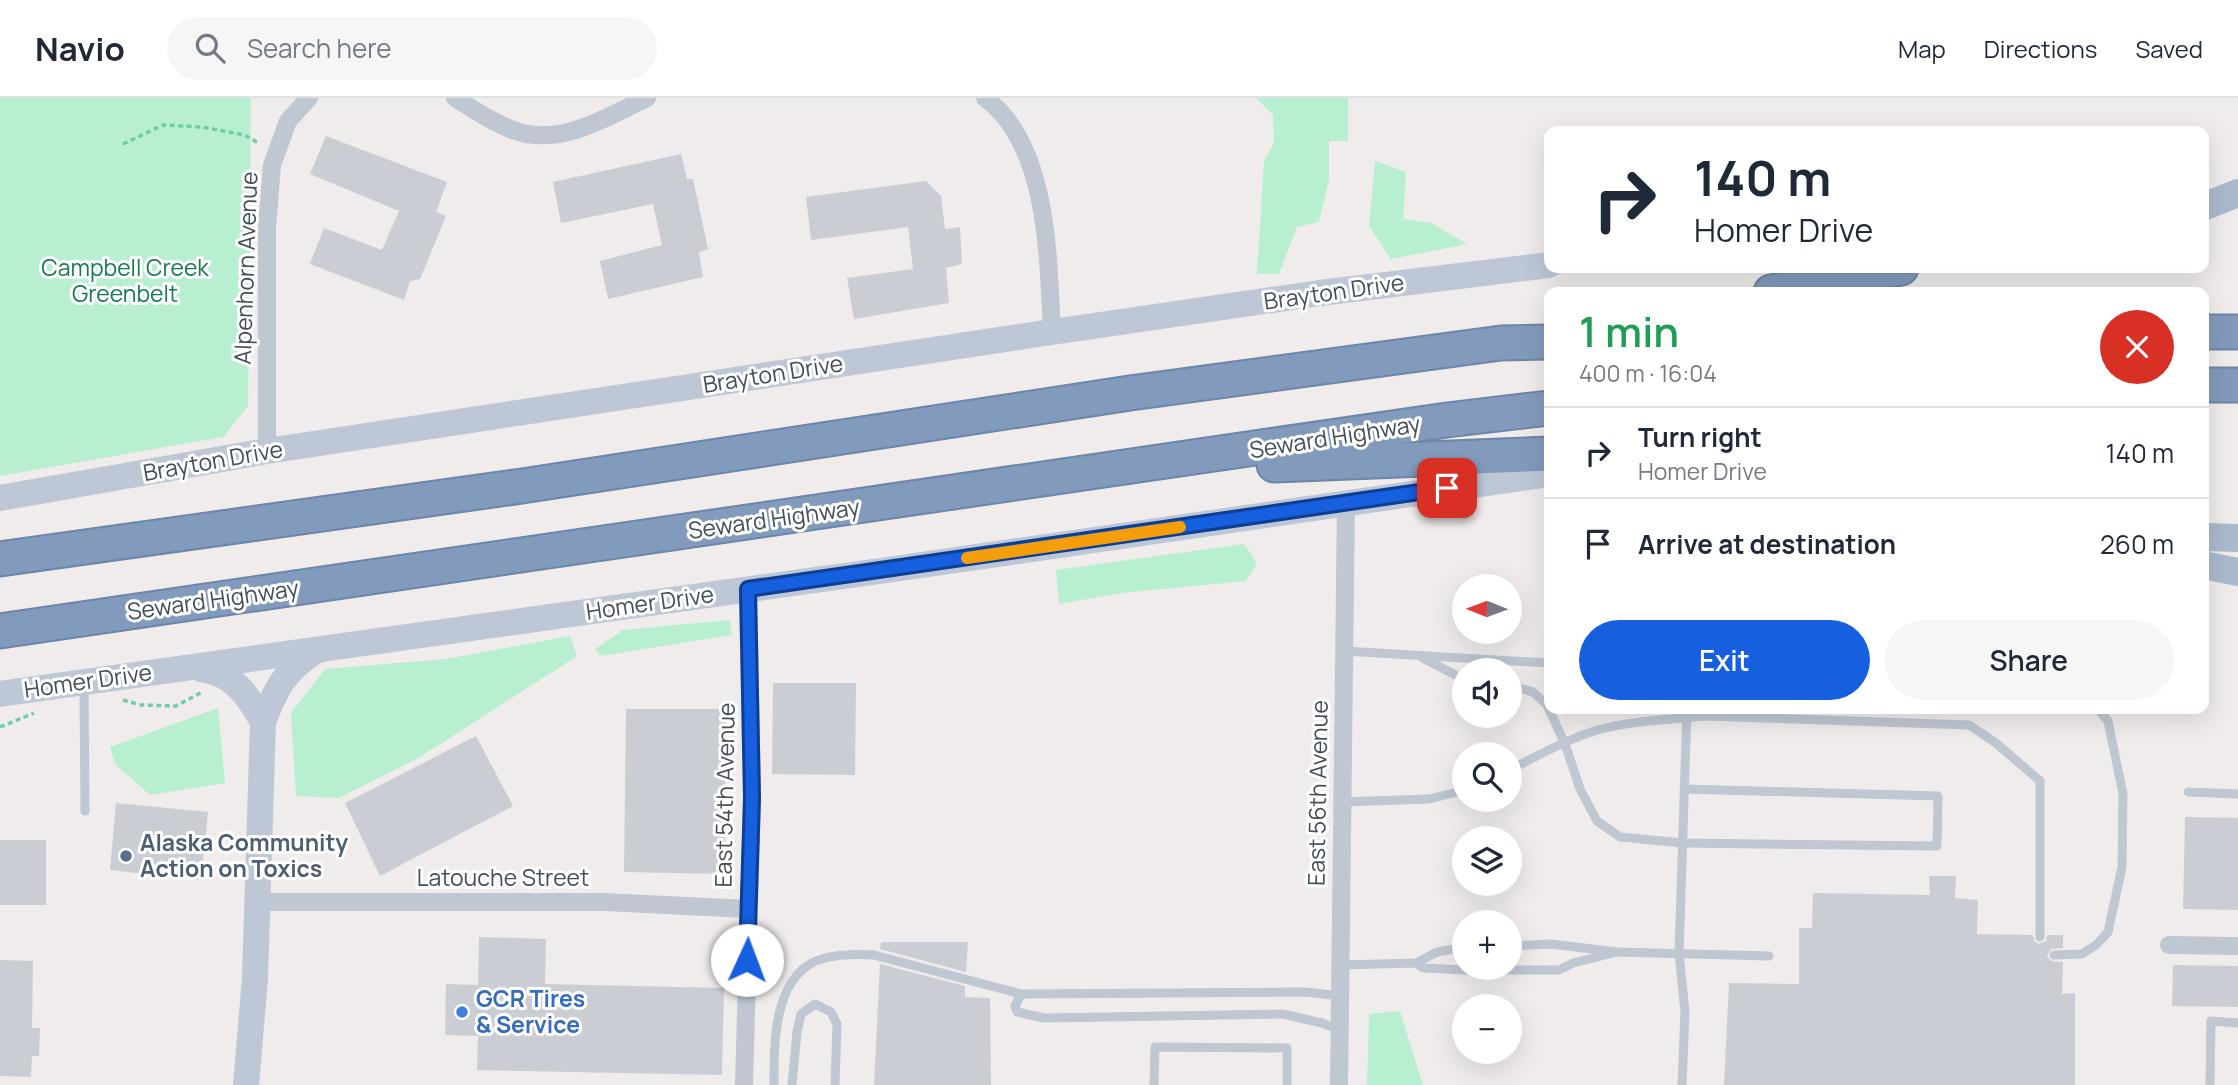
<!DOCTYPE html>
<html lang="en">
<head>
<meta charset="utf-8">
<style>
  body { margin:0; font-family:Manrope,sans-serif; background:#f6f6f7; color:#1f2937; height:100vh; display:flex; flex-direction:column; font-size:26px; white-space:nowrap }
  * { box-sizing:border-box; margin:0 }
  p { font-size:23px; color:#747a83 }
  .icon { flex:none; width:38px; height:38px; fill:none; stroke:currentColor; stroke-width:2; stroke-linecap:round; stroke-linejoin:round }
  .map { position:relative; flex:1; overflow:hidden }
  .panel { position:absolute; left:1544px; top:189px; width:665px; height:427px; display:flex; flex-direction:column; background:#fff; border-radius:14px; box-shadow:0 7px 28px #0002 }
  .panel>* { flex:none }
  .hud { position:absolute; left:1544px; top:28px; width:665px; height:147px; border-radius:14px; box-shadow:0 7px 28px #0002; background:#fff; color:#1f2937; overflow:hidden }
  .needle { width:46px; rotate:271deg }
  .tools { position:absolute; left:1452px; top:476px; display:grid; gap:14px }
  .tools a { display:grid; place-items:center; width:70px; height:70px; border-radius:50%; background:#fff; box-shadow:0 7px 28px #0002; font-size:35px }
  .pin { position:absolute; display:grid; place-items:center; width:60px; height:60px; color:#fff; margin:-30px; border-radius:14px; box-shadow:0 4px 10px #0006 }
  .me { position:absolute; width:77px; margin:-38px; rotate:2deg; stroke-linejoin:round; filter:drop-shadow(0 0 5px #0008) }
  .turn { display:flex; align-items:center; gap:24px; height:147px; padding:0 35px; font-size:32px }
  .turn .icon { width:91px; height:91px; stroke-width:2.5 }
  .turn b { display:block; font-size:49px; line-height:60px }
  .round { display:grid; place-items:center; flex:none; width:74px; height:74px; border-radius:37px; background:#f6f6f7 }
  .headline { display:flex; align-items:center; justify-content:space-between; height:119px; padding:0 35px }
  h1 { font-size:42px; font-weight:600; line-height:52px; color:#1e9e55 }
  .primary-button { display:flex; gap:14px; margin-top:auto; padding:14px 35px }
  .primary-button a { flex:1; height:80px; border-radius:42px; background:#165fdf; color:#fff; font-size:28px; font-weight:600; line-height:80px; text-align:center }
  .primary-button a+a { background:#f6f6f7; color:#1f2937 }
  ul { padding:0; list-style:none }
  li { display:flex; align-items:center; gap:21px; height:91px; padding:0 35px; border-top:2px solid #e0e1e3 }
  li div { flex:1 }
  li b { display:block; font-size:26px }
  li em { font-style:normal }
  header { display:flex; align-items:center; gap:42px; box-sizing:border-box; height:98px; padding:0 35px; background:#fff; border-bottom:2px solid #e0e1e3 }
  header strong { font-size:33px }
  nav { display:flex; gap:38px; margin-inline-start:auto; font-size:24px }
  .search { width:490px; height:63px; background:#f6f6f7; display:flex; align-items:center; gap:18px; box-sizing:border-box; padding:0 24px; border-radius:38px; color:#747a83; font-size:26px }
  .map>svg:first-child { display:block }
</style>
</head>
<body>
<header>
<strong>Navio</strong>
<div class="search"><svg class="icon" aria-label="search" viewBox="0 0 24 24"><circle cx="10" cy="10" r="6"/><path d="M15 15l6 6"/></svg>Search here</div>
<nav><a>Map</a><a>Directions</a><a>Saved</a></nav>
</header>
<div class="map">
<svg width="2238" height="987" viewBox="0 0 2238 987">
  <rect width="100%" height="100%" fill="#efeceb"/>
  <g fill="#b8efd1">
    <polygon points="0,0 251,0 248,308 223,339 0,378"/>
    <polygon points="1256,0 1348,0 1348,43 1329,43 1329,82 1319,124 1297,129 1279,176 1257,176 1264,63 1274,45 1273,17"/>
    <polygon points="1375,63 1406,74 1403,121 1431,125 1467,146 1391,161 1369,128"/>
    <polygon points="1244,446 1257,465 1246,483 1122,495 1059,506 1056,472"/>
    <polygon points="730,522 732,537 600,558 595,551 623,532"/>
    <polygon points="570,538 577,558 420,659 339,700 296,698 291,615 325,571 446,561"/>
    <polygon points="218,610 225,685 150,697 115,666 110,649"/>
    <polygon points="1400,913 1423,987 1367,987 1369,916"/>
  </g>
  <g fill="#cbcdd4">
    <polygon points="326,38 447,84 436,114 446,118 420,181 410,183 404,202 310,166 324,130 382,152 399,113 310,76"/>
    <polygon points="681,56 687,81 693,81 708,151 699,154 703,179 608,201 600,163 662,147 653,106 561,125 553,84"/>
    <polygon points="926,83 941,98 945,131 960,129 962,166 946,170 949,205 854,221 847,180 913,171 908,129 811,142 806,99"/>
    <polygon points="773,585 856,585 855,677 772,676"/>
    <polygon points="626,611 726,611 725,776 624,774"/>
    <polygon points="476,638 513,708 380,778 345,705"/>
    <polygon points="116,705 208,714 201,782 110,772"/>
    <polygon points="2185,719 2238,720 2238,812 2183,811"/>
    <rect x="0" y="742" width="46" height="65"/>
    <polygon points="1929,778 1956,778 1955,800 1978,802 1977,836 2033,837 2034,843 2039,846 2046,843 2047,837 2063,837 2063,850 2051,851 2047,858 2051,863 2063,864 2062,896 2075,895 2075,987 1724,987 1729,885 1799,886 1799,830 1812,830 1813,795 1930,797"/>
    <polygon points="479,839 546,841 545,886 724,890 722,977 477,972 478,938 445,937 446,886 478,887"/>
    <polygon points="881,844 968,844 966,874 880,851"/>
    <polygon points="0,862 33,863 32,930 40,930 39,958 32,958 31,979 0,978"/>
    <polygon points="880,866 965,888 965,899 990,900 991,987 874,987"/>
    <polygon points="2173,867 2238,868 2238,909 2172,908"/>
  </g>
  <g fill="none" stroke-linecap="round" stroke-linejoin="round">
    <g stroke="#6d85a8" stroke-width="37">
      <g id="motorway">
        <polyline points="1771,194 1901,170"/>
        <polyline points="2203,234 2238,234"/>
        <polyline points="2203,287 2238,287"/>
        <polyline points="1274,367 1549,356"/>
        <polyline points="0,461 522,388 1130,295 1501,245 1549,244"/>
        <polyline points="0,533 1447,322 1549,310"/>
      </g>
    </g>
    <g stroke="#70cda6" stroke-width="3.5" stroke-dasharray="5 3.5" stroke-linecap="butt">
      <polyline points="123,46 163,27 202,29 245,37 260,46"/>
      <polyline points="123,602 141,607 176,608 202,594"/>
      <polyline points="0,629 34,615"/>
    </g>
    <g stroke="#bec7d2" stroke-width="9">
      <polyline points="1344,553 1549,565"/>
      <polyline points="1423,560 1465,582"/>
      <polyline points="1510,587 1533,594 1547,607 1565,646 1580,691 1597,723 1620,739 1682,745 1937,748 1938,698 1684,691"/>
      <polyline points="84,589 85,713"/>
      <path d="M1510,672C1534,659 1575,638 1601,631C1634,623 1671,621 1705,618L1969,627L1996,645L2040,683V839"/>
      <polyline points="2188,694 2238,696"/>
      <polyline points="1343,704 1429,701 1465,692"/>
      <polyline points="1510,848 1551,846 1617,854 1769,858"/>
      <polyline points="2054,857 2082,856 2096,847 2108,834 2122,769 2123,696 2108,623 2098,611"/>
      <polyline points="1416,865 1437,854 1465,849"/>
      <polyline points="1341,867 1416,865 1423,870 1466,872 1559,872 1573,865 1617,854"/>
      <polyline points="1340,932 1322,925 1283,916 1044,920 1017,914 1015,908 1021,896 1306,894 1340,898"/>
      <path d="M774,987C774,944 773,873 825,860C841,856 858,856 874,857L1021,896"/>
      <polyline points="792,987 797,934 801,916 815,906 831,914 837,926 835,987"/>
      <polyline points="1154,987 1155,949 1287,950 1287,987"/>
      <polyline points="1682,987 1685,914 1679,855 1687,611"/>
      <polyline points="2210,987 2211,923 2238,925"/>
    </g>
    <g stroke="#bec7d2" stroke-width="18">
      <path d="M455,0C474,12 492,24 513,32C560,50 606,19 647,0"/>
      <path d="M985,0C1049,47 1048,161 1052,234"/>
      <polyline points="267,353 267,129 272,67 288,23 309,0"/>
      <polyline points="257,804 605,804 748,811"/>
      <polyline points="2169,847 2238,848"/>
      <polyline points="744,987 752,700 748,491"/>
      <polyline points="1339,987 1346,404"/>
    </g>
    <g stroke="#bdc7d6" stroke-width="26">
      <polyline points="0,400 267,353 1052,234 1320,195 1549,167"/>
      <path d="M201,571C233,575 248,597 263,624"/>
      <polyline points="0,596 887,472 1549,376"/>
      <path d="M246,987L255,880L263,624C276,590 284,574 314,554"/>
    </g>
    <g stroke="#aab9cc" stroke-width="28">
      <polyline points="2203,109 2238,95"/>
      <polyline points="2203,439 2238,440"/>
      <polyline points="2203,467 2238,474"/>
    </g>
    <use href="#motorway" stroke="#829abc" stroke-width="33"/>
  </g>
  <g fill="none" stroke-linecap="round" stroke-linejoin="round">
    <g stroke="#0e3e91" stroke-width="18">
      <polyline id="route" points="747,862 752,700 748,491 1447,390"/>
    </g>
    <use href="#route" stroke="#165fdf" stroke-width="12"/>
    <polyline stroke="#f59e0b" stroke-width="12" points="967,460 1180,429"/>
  </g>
  <circle fill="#5c6f8a" stroke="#fff" stroke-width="2.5" cx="126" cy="758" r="7"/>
  <circle fill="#3f7fe0" stroke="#fff" stroke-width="2.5" cx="462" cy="914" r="7"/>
  <g text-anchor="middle" stroke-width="6" stroke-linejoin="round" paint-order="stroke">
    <g font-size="23" fill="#157b4f" stroke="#fff">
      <text x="125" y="178">Campbell Creek<tspan x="125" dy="26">Greenbelt</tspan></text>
    </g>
    <g font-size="23" fill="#444e59" stroke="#fff">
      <text transform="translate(246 170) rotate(-88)" y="8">Alpenhorn Avenue</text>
      <text transform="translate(1334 194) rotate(-8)" y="8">Brayton Drive</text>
      <text transform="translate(773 276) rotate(-9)" y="8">Brayton Drive</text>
      <text transform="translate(1335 339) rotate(-9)" y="8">Seward Highway</text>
      <text transform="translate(213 363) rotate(-10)" y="8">Brayton Drive</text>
      <text transform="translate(774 421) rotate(-8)" y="8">Seward Highway</text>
      <text transform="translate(213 502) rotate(-8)" y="8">Seward Highway</text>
      <text transform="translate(650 505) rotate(-8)" y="8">Homer Drive</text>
      <text transform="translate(88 583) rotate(-8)" y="8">Homer Drive</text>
      <text transform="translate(1318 695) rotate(-89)" y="8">East 56th Avenue</text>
      <text transform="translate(725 697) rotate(-89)" y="8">East 54th Avenue</text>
      <text x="503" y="788">Latouche Street</text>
    </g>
    <g font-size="23" font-weight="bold" fill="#4e5e75" stroke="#fff" text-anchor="start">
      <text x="140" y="753">Alaska Community<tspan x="140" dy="26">Action on Toxics</tspan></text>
    </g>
    <g font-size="23" font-weight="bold" fill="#366cbe" stroke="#fff" text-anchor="start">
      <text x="476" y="909">GCR Tires<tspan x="476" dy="26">&amp; Service</tspan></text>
    </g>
  </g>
</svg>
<div class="tools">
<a><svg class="needle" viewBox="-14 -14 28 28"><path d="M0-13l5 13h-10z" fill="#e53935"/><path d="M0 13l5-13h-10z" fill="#747a83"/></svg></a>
<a><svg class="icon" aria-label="sound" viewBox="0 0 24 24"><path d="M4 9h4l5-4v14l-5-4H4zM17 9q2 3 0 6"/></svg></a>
<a><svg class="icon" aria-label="search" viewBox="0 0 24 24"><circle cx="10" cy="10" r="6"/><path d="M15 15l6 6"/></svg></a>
<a><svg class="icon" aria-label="layers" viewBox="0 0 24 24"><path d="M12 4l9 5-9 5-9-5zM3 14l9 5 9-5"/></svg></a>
<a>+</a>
<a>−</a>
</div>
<div class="pin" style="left:1447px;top:390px;background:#d93025"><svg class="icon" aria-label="arrive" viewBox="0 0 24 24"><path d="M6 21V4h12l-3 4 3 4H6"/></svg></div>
<svg class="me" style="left:747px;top:862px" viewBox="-20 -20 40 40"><circle r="19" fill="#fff"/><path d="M0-13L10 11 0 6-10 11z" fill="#165fdf"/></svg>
<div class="hud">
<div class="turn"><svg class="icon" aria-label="right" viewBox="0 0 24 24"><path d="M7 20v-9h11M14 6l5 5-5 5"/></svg><div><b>140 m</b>Homer Drive</div></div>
</div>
<section class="panel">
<div class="headline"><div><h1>1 min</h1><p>400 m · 16:04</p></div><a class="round" style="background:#d93025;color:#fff"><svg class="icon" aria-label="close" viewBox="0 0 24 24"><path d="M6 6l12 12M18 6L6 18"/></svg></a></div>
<ul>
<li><svg class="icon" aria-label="right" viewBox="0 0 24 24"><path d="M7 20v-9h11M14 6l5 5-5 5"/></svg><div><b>Turn right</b><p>Homer Drive</p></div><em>140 m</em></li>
<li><svg class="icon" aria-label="arrive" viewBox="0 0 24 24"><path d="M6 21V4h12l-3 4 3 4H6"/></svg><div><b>Arrive at destination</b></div><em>260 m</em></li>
</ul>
<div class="primary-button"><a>Exit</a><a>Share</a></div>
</section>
</div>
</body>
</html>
